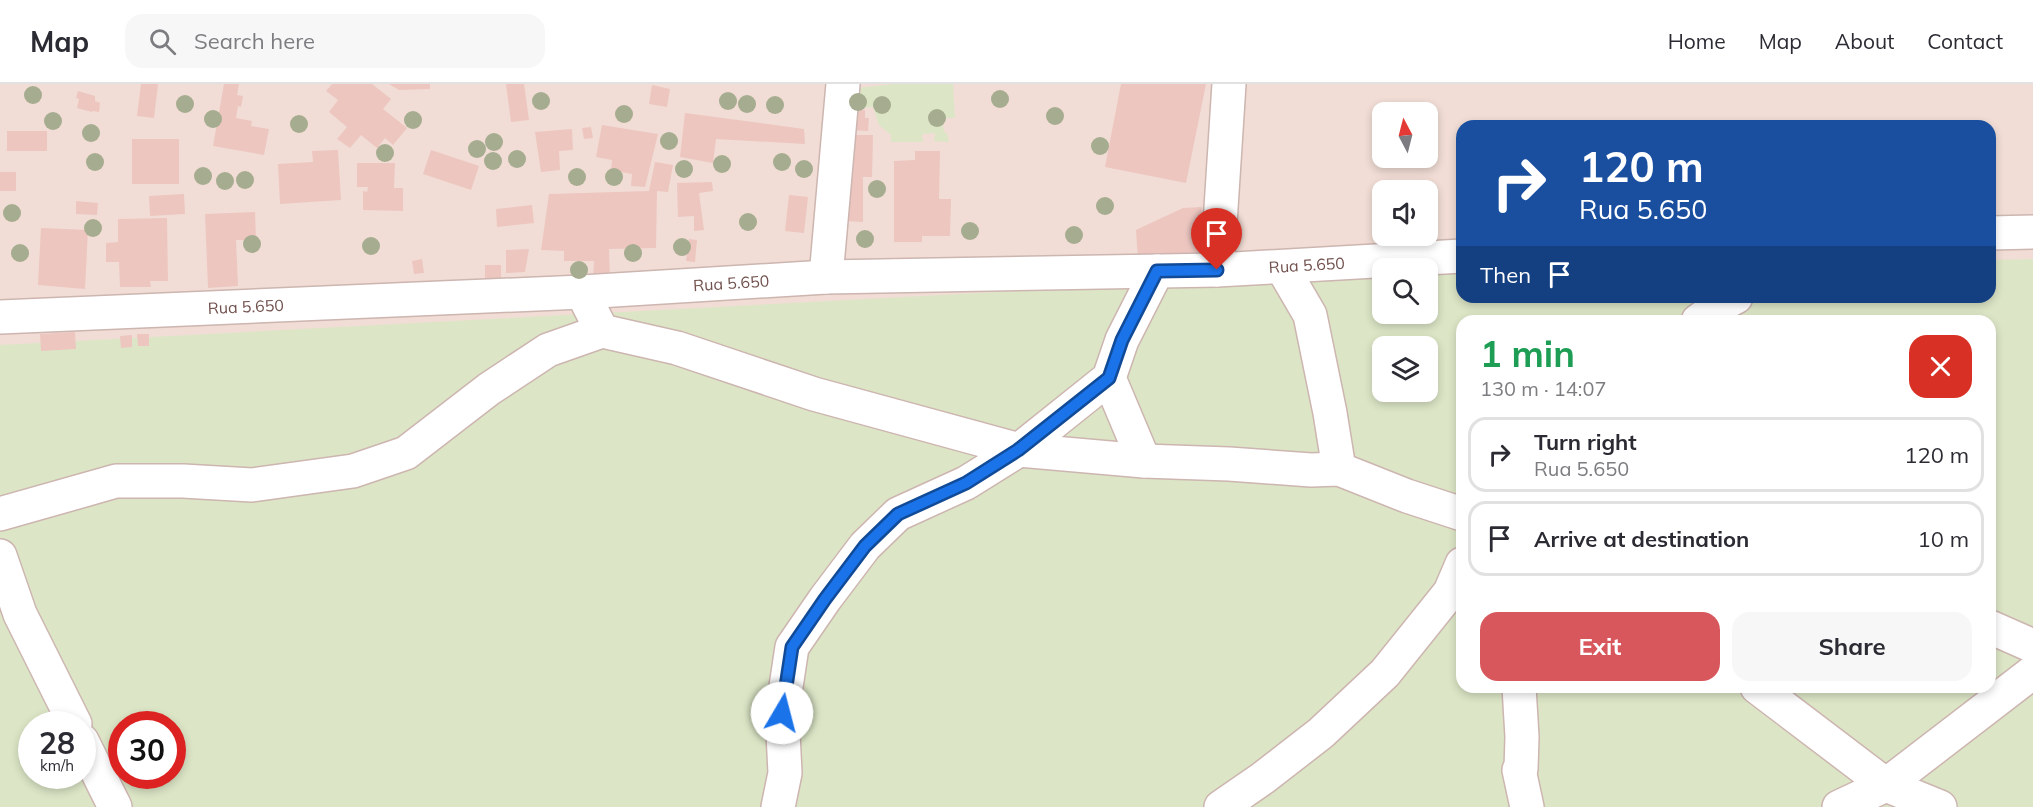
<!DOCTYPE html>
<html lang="en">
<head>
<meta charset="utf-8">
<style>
  body { margin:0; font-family:Mulish,sans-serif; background:#f7f7f7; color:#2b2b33; height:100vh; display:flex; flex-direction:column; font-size:22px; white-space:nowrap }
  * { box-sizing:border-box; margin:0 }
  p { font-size:20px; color:#7c7c81 }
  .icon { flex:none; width:33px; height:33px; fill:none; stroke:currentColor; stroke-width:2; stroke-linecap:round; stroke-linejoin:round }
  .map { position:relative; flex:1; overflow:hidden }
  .drawer { position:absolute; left:1456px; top:231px; width:540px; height:378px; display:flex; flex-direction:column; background:#fff; border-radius:18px; box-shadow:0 3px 9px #0003 }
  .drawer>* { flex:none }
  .top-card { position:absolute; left:1456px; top:36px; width:540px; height:183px; border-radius:18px; box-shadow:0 3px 9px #0003; background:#1a4fa0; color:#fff; overflow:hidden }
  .needle { width:39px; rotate:353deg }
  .controls { position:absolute; left:1372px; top:18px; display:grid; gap:12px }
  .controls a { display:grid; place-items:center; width:66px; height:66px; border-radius:12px; background:#fff; box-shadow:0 3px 9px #0003; font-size:30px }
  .speed { position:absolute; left:18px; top:627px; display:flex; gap:12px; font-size:30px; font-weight:700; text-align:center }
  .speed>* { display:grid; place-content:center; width:78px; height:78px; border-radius:50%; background:#fff; box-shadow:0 3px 9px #0003; line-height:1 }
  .speed small { font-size:15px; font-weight:400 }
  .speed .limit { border:9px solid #d22; background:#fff; color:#111 }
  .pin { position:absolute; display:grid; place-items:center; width:51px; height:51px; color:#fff; margin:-62px -26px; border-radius:50% 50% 50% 0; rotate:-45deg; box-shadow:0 0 6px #0007 }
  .pin .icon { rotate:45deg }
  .me { position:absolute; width:66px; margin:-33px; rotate:8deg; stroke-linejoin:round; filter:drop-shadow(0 0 4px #0008) }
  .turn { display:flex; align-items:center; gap:21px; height:126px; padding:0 24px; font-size:27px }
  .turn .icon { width:78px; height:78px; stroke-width:2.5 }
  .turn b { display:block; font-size:42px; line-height:51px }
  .then { display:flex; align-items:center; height:57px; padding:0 24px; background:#0003; gap:12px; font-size:22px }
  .round { display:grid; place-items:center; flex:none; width:63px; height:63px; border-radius:18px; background:#f7f7f7 }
  .summary { display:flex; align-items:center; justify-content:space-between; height:102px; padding:0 24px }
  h1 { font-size:36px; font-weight:700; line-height:45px; color:#1e9e55 }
  .cta { display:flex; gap:12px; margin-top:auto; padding:12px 24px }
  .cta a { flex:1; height:69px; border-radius:18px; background:#d8575c; color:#fff; font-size:24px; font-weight:700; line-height:69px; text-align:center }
  .cta a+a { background:#f7f7f7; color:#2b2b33 }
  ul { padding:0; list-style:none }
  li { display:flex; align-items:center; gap:18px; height:75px; margin:0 12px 9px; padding:0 12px; border:3px solid #e1e1e2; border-radius:18px }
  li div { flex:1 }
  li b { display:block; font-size:22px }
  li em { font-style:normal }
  header { display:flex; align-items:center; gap:36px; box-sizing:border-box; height:84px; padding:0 30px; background:#fff; border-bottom:2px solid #e1e1e2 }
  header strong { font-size:28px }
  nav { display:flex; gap:33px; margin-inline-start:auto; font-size:21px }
  .search { width:420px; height:54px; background:#f7f7f7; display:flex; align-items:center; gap:15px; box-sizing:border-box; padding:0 21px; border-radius:18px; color:#7c7c81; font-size:22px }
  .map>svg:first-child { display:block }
</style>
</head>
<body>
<header>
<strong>Map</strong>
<div class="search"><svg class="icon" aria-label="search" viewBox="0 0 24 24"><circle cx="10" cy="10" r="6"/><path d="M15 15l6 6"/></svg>Search here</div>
<nav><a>Home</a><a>Map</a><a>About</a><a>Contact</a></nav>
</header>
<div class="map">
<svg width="2033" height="723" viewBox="0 0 2033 723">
  <rect width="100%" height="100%" fill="#faede6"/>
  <path fill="#f1ddd5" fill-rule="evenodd" d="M0,0H2033V723H0ZM1383,28H1428V74H1383ZM1462,42H1990V213H1462ZM1383,106H1428V152H1383ZM1383,184H1428V230H1383ZM1462,237H1990V603H1462ZM1383,262H1428V308H1383ZM32,640H82V692H32ZM122,640H172V692H122Z"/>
  <g fill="#dce6c6" fill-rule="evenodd">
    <polygon points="893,0 953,0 955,34 942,34 944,48 947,49 949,58 934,57 935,49 922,50 923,58 891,58 891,51 879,41 873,23 849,24 850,5"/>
    <path d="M2033,175V723H0V261L1298,192L1383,190V230H1428V189L1462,188V213H1990L1991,176ZM1462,237H1990V603H1462ZM1383,262H1428V308H1383ZM32,640H82V692H32ZM122,640H172V692H122Z"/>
  </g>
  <g fill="#edc6c0">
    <polygon points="141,0 158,0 154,34 137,32"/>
    <polygon points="224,0 239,0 237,11 243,12 241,23 238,22 236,34 252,37 251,42 269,45 264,71 213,62"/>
    <polygon points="332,0 372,0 391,15 383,25 407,44 393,61 385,54 377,64 361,51 350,64 337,55 347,43 329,28 338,16 326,7"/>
    <polygon points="389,0 430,0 430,5 399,6"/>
    <polygon points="506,0 524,0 529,36 511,38"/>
    <polygon points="1121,0 1206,0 1186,99 1105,83"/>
    <polygon points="652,1 670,5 667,23 649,20"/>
    <polygon points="78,7 95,12 95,17 100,19 99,28 93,27 92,28 77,24 79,15 76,14"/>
    <polygon points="849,25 865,26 865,34 869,34 868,47 848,46"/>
    <polygon points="685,29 804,45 805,60 716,55 713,79 680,73"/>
    <polygon points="602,41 658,50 645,103 631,102 632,90 611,86 612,76 596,73"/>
    <polygon points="591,43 593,54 584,55 582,44"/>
    <polygon points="572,45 573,66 559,67 560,86 541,88 535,48"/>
    <rect x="7" y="47" width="40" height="20"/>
    <polygon points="846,51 873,51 872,93 863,93 863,138 845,137"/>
    <rect x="132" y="55" width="47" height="45"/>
    <polygon points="338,66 341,116 280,120 278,80 313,78 312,67"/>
    <polygon points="431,66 479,82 471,106 423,90"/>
    <polygon points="915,67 940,67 939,115 951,115 950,152 922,152 922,158 894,158 894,77 915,76"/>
    <polygon points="655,78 673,81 668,108 657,107 656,164 609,165 610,195 593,196 594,177 564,177 564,167 541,166 549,110 649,107"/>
    <polygon points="357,79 395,79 394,104 403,104 403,127 363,126 363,107 367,108 368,103 357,103"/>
    <rect x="0" y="88" width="16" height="19"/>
    <polygon points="712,98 713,107 699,109 704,146 694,147 694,132 678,133 677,99"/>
    <polygon points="184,110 185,130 150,132 149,112"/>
    <polygon points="789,111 808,113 804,149 785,147"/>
    <polygon points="76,117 98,119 97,131 76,130"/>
    <polygon points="532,121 534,139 497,143 496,125"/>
    <polygon points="1201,123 1207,176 1138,175 1136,146 1183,124"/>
    <polygon points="255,128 256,156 236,156 238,202 208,204 205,130"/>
    <polygon points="167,134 168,197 150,197 151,203 120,203 119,178 106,178 106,159 118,158 118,135"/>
    <polygon points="41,144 88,146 85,205 38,201"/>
    <polygon points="689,155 697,156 695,178 686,177"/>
    <polygon points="529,165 525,188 506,189 506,166"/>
    <polygon points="422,175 424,189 414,190 412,177"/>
    <polygon points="485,181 501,181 501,199 485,200"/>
    <polygon points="75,248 76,265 41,267 40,250"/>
    <polygon points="137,250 149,250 149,262 138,262"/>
    <polygon points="132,251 132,263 121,264 120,252"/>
  </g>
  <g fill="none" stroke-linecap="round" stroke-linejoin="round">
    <g stroke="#cdb5b0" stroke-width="36">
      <g id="minor">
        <polyline points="1990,149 2033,148"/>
        <polyline points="1282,183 1310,231 1330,329 1339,385"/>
        <polyline points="1217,186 1229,0"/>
        <polyline points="826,193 843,0"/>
        <polyline points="582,208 602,247 677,264 814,310 1019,366 1144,377 1229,380 1311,386 1339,385 1407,412 1462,430"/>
        <path id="s1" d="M0,233L582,208L826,193L1217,186L1462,172"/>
        <polyline points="1698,237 1719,222 1736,213"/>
        <polyline points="1109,294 1144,377"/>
        <polyline points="0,430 116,397 183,397 252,401 353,387 406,369 489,305 548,266 602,247"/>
        <polyline points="0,472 20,530 75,640"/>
        <polyline points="1990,543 2033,562"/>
        <polyline points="1519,603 1522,653 1521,685 1519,686 1527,723"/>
        <polyline points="1757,603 1886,701 1940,723"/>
        <polyline points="82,657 115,723"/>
        <polyline points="778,723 785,689 782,629 792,563 825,515 865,462 898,430 966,399 1019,366 1109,294 1122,256 1157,187"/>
        <polyline points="1221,723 1263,694 1321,649 1385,589 1450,508 1462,480"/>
        <polyline points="1839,723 1886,701 2033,588"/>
      </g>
    </g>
    <use href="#minor" stroke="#fff" stroke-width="33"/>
  </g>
  <g fill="#a6ac8f">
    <circle cx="33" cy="11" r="9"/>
    <circle cx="1000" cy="15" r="9"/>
    <circle cx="541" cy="17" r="9"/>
    <circle cx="728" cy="17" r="9"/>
    <circle cx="858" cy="18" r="9"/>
    <circle cx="185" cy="20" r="9"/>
    <circle cx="747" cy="20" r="9"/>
    <circle cx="775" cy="21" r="9"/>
    <circle cx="882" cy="21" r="9"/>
    <circle cx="624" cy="30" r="9"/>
    <circle cx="1055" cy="32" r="9"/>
    <circle cx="937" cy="34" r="9"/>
    <circle cx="213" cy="35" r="9"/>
    <circle cx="413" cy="36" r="9"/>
    <circle cx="53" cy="37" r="9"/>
    <circle cx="299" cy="40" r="9"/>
    <circle cx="91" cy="49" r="9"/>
    <circle cx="669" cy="57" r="9"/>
    <circle cx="494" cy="58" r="9"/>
    <circle cx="1100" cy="62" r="9"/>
    <circle cx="477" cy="65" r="9"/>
    <circle cx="385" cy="69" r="9"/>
    <circle cx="517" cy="75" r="9"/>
    <circle cx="493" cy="77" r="9"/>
    <circle cx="95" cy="78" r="9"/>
    <circle cx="782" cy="78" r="9"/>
    <circle cx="722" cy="80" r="9"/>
    <circle cx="684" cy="85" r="9"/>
    <circle cx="804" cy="85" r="9"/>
    <circle cx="203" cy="92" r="9"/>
    <circle cx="577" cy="93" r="9"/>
    <circle cx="614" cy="93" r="9"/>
    <circle cx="245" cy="96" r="9"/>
    <circle cx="225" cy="97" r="9"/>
    <circle cx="877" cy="105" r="9"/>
    <circle cx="1105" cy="122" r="9"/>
    <circle cx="12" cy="129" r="9"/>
    <circle cx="748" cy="138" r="9"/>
    <circle cx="93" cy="144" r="9"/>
    <circle cx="970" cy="147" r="9"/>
    <circle cx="1074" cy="151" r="9"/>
    <circle cx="865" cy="155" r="9"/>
    <circle cx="252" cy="160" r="9"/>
    <circle cx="371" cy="162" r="9"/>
    <circle cx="682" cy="163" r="9"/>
    <circle cx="20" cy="169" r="9"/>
    <circle cx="633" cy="169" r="9"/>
    <circle cx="579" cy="186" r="9"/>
  </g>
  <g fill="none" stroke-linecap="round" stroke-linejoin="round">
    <g stroke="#114b97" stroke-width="15">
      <polyline id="route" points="782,629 792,563 825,515 865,462 898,430 966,399 1018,366 1109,294 1122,256 1157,187 1217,186"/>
    </g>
    <use href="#route" stroke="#1a73e8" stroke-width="10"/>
  </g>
  <g text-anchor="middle" stroke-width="4.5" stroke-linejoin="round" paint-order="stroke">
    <g font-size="16" fill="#71514d" stroke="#fdf2ec">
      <text dy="6" stroke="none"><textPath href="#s1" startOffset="1308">Rua 5.650</textPath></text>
      <text dy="6" stroke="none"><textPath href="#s1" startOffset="732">Rua 5.650</textPath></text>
      <text dy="6" stroke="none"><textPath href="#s1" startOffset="246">Rua 5.650</textPath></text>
    </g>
  </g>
</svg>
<div class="controls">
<a><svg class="needle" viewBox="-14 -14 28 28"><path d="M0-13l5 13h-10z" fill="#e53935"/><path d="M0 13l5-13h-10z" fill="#7c7c81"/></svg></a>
<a><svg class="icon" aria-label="sound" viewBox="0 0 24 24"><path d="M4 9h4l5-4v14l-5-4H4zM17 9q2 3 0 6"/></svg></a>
<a><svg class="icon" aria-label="search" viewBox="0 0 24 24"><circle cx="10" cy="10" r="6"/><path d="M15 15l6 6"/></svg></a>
<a><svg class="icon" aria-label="layers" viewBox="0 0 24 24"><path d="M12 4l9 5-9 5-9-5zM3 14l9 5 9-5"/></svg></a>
</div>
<div class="speed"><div>28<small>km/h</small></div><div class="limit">30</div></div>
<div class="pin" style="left:1217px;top:186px;background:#d93025"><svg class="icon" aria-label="arrive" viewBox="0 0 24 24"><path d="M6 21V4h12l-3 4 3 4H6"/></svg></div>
<svg class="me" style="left:782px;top:629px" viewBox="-20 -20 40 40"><circle r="19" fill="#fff"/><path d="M0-13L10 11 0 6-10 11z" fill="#1a73e8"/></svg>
<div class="top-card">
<div class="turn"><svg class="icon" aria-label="right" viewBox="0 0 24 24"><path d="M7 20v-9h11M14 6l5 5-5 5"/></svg><div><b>120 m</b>Rua 5.650</div></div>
<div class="then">Then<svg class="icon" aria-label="arrive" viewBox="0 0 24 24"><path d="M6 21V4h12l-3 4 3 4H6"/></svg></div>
</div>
<section class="drawer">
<div class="summary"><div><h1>1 min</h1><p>130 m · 14:07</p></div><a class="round" style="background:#d93025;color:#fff"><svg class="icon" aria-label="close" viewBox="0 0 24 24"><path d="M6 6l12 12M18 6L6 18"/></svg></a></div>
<ul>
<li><svg class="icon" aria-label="right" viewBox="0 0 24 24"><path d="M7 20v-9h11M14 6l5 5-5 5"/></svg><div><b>Turn right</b><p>Rua 5.650</p></div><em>120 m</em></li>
<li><svg class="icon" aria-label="arrive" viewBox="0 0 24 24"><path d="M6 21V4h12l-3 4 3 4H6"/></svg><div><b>Arrive at destination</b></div><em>10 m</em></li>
</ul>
<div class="cta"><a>Exit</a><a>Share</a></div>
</section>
</div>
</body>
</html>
